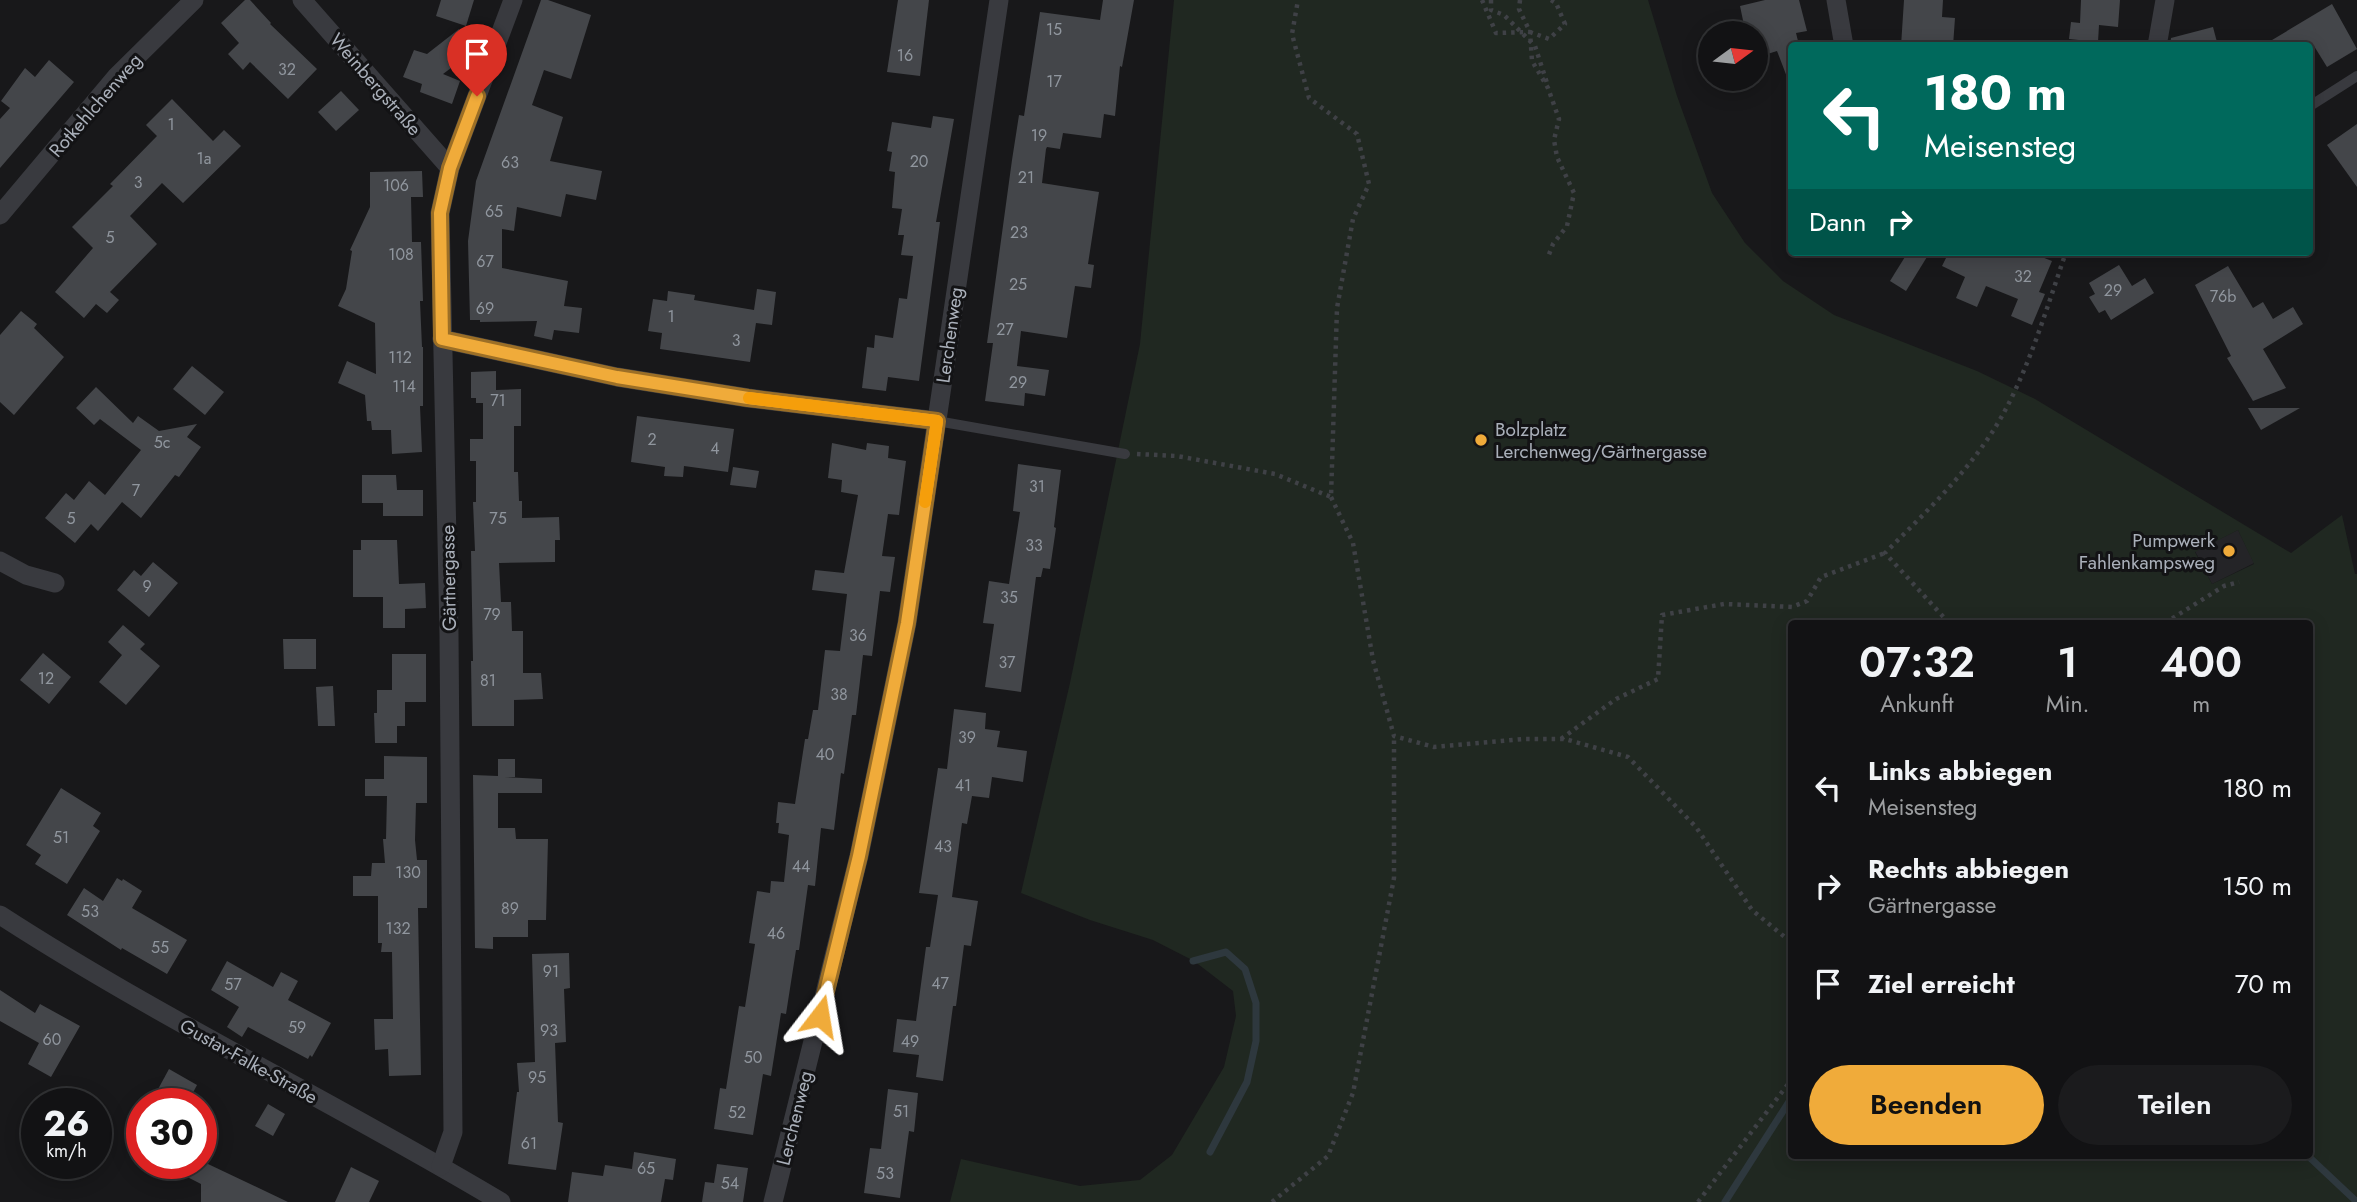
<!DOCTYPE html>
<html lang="de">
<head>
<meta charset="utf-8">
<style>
  body { margin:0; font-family:Jost,sans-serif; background:#1b1b1d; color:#f1f3f6; height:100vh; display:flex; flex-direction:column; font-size:26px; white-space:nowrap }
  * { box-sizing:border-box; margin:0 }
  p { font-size:23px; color:#9c9ea0 }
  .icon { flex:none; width:38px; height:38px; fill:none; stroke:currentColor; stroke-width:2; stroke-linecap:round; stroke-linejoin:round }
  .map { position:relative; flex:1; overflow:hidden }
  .details { position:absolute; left:1788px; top:620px; width:525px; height:539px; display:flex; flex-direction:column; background:#121214; border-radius:7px; box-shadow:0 4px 18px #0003,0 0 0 2px #313234 }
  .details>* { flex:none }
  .top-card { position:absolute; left:1788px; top:42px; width:525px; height:214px; border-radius:7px; box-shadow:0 4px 18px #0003,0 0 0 2px #313234; background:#00695c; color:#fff; overflow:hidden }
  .needle { width:46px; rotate:75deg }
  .controls { position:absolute; left:1698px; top:21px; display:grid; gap:14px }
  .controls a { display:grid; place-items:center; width:70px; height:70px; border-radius:50%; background:#121214; box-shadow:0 4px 18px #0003,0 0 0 2px #313234; font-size:35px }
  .speed { position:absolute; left:21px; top:1088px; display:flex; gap:14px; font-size:35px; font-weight:700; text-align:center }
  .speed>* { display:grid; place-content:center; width:91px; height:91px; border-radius:50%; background:#121214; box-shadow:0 4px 18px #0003,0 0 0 2px #313234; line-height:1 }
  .speed small { font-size:18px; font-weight:400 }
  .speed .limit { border:10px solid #d22; background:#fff; color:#111 }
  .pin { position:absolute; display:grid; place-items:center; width:60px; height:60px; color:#fff; margin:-72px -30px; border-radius:50% 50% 50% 0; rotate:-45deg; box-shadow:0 0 7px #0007 }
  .pin .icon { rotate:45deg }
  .me { position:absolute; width:77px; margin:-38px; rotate:14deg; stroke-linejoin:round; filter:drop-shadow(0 0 5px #0008) }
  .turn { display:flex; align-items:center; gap:24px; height:147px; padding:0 21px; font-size:32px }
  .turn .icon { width:91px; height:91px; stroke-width:2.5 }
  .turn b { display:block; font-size:49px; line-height:60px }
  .then { display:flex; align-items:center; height:66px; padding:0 21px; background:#0003; gap:14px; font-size:26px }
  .eta { display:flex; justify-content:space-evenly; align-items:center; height:119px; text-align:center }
  .eta b { font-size:42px; font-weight:600; line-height:49px }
  .primary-button { display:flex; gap:14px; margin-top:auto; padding:14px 21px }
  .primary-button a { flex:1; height:80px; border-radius:42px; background:#f0ab3a; color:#111; font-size:28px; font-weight:600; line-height:80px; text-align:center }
  .primary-button a+a { background:#1b1b1d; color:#f1f3f6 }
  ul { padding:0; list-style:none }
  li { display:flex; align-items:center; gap:21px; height:98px; padding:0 21px }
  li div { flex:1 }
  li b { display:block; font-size:26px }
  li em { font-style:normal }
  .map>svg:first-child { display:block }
</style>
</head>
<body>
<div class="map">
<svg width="2357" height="1202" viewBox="0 0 2357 1202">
  <rect width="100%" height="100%" fill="#18181a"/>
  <polygon fill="#242427" points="2238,530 2254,563 2212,584 2195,551"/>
  <path fill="#202821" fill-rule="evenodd" d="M1174,0H1648L1677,96L1712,193L1745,243L1783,281L1834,315L1977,371L2035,399L2291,553L2342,515L2355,574H2357V1202H950L961,1159L1080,1186L1140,1180L1172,1155L1224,1067L1236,1016L1233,991L1194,961L1153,940L1090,920L1021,893L1070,683L1140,344ZM2238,530L2254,564L2212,584L2195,552ZM1792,623H2310V1155H1792Z"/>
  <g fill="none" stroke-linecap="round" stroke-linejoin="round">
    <g stroke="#2e383e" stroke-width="7">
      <polyline points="1193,961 1226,952 1245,969 1256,1003 1256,1041 1247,1082 1210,1152"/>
      <polyline points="2307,1155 2357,1202"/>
      <polyline points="1725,1202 1792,1097"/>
    </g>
  </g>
  <g fill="#44464a">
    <polygon points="245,0 250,0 271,23 270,24 317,69 288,99 250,62 243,70 228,54 239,43 221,23"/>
    <polygon points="441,0 474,0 466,26 436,16"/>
    <polygon points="541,0 548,0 591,15 571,79 544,70 532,105 563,117 550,161 602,171 596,200 566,194 561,217 517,207 514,231 502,229 502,268 568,281 564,306 582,308 579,333 554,330 552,340 534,336 537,321 480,322 480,320 470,320 468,241 476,181"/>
    <polygon points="898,0 929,0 920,76 887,72"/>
    <polygon points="1103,0 1134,0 1122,67 1120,66 1115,116 1104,114 1101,138 1063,133 1060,149 1047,147 1046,149 1042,183 1099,192 1088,264 1094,265 1091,288 1075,286 1067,338 1021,331 1017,366 1049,370 1045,396 1025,393 1024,406 985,401 993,343 987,343 1012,160 1019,115 1024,116 1040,12 1100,20"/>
    <polygon points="1765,0 1799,0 1807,31 1796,33 1799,45 1792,46 1792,85 1790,85 1777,51 1758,57 1755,33 1752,33 1751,28 1745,30 1740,6"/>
    <polygon points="1904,0 1943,0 1942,17 1955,18 1953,46 1901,46"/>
    <polygon points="2081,0 2120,0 2118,27 2099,25 2098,42 2069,39 2071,22 2080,23"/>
    <polygon points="2332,4 2357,49 2327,67 2314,46 2262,46"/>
    <polygon points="2213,27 2218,46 2170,46 2171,38"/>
    <polygon points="459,29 473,48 462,57 463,59 443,74 460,81 452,104 420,92 422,84 403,77 414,50 427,54"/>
    <polygon points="49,60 74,82 0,168 0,119 10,108 1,101 25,68 35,77"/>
    <polygon points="341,91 359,110 336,131 318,112"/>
    <polygon points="172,99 213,141 224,130 241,146 183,203 162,183 130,216 157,244 110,292 119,300 107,313 96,304 84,318 55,292 93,248 72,227 113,186 110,184 157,136 146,125"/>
    <polygon points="933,116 954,119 936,222 940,222 919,381 888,377 886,391 862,388 867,347 874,348 875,335 893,338 899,298 907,299 913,256 901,255 904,235 898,235 902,209 892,208 895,172 889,171 892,152 887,151 892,122 931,128"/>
    <polygon points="2357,124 2357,187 2327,145"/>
    <polygon points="422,171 423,197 411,197 412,242 421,242 423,301 420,301 422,347 423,347 423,406 420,406 422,452 392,454 391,430 372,430 371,421 367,421 365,395 338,383 347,361 376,374 375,323 338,306 346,289 352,251 350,250 370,207 370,172"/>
    <polygon points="1908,252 1930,252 1906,291 1890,281"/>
    <polygon points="1949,252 2029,252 2052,261 2039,292 2045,294 2032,325 2011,316 2018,299 1986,286 1977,307 1956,298 1965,277 1942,266"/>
    <polygon points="2119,265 2132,286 2145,278 2154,293 2111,320 2105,310 2099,313 2089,297 2095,294 2089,283"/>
    <polygon points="2228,266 2253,308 2263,302 2273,319 2293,307 2303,324 2263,349 2286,388 2253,401 2227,358 2231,356 2195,285"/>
    <polygon points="757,289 776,292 772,325 756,323 750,362 660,349 662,333 648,331 653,299 667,301 668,291 695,295 694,300 754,310"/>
    <polygon points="21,311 37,324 34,328 64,357 14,415 0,402 0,335"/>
    <polygon points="192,366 224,392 205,415 173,389"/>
    <polygon points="496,371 496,390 521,389 521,426 514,426 514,472 518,472 519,501 522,501 522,518 559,517 560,540 555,540 555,562 499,563 501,602 511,602 512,631 523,631 523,673 541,673 543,699 514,700 514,726 472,726 471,661 473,661 471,551 475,551 473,502 476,502 476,461 470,461 470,439 483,439 483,403 476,403 476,398 471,398 471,372"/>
    <polygon points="96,387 133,423 138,416 159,431 197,424 187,437 201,447 179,477 175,475 141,518 122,502 98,531 91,524 75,543 45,518 66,493 74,500 89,481 105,495 141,450 100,419 94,425 76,408"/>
    <polygon points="2248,408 2300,408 2261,430"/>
    <polygon points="637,416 734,429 728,472 684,466 683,477 664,476 665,467 631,462"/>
    <polygon points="832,443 866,450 867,443 889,446 888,458 906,461 899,515 888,514 882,556 895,557 890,592 880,591 872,656 863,655 856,715 852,715 844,774 841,773 834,830 821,828 815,886 808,885 799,950 796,950 786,1014 781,1013 771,1076 763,1074 753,1135 714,1129 720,1088 726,1089 739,1006 745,1007 755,944 749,943 757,891 770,893 771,881 784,882 789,835 778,833 779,823 776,823 778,802 795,804 805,739 808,739 813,710 818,710 825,650 840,651 847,594 812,590 815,570 844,573 858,495 841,492 842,480 828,478"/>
    <polygon points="1018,464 1061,470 1054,527 1056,528 1050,569 1043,568 1041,577 1036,577 1021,692 985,687 994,624 983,623 989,581 1009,584 1020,512 1013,511"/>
    <polygon points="733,467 759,471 756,488 730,485"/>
    <polygon points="362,475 396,475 397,490 423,490 423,516 383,516 383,503 362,503"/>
    <polygon points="361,540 397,540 399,584 425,583 426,608 405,609 405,628 383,628 383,597 353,597 353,550 361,550"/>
    <polygon points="153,562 178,583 149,617 117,590 134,570 141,576"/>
    <polygon points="123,625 145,644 140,649 160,666 126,705 99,682 122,655 108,642"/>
    <polygon points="283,639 316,639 316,669 284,669"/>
    <polygon points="43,653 71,677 49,704 20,680"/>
    <polygon points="392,654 426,654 426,702 405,702 405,726 397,726 397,743 375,743 374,713 377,713 377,690 392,690"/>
    <polygon points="333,686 335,726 318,726 316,687"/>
    <polygon points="954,709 986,713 985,729 1000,731 997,747 1027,751 1023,782 992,777 989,798 972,796 967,824 962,823 952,897 978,901 971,946 964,945 956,1006 953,1006 943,1081 916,1077 919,1055 893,1052 897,1019 916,1021 926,947 930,947 938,895 919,893 938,768 947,769"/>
    <polygon points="384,756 427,757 427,803 416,803 415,840 417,860 427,860 427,908 418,908 421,1075 389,1076 388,1049 375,1050 374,1019 393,1019 392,952 381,952 382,943 378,943 378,896 353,896 353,876 371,876 372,863 385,863 383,839 386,839 387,796 365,796 365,779 384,779"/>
    <polygon points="498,759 515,759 515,777 504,777 542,779 542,793 498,793 498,828 515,828 516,839 548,839 546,920 528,920 528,937 493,937 493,949 475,948 473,775 498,776"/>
    <polygon points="61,788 101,813 93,826 100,831 67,884 35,864 41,855 26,845"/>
    <polygon points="117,878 122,881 123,879 142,891 132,908 187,940 167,974 122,948 121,950 67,915 84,888 103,901"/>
    <polygon points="569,953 570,988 564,989 566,1042 555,1043 558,1122 563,1123 556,1170 508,1164 517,1092 519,1092 517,1063 535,1062 532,954"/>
    <polygon points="227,961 273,987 281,972 298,981 288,1000 331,1023 312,1057 310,1055 308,1059 248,1027 242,1037 227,1027 239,1007 211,990"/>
    <polygon points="0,990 35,1013 40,1004 80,1026 51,1077 28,1064 39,1043 0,1021"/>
    <polygon points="169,1069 197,1085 187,1104 150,1104"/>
    <polygon points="888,1089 918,1093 914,1132 909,1131 900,1198 864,1193 870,1148 881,1149"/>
    <polygon points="268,1104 285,1114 273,1136 255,1126"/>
    <polygon points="634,1152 676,1159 673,1180 665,1179 661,1202 568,1202 572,1172 603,1176 605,1165 632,1169"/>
    <polygon points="162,1164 208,1164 288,1202 201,1202 201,1184"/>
    <polygon points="717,1164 748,1168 743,1202 702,1202 705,1182 714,1183"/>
    <polygon points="351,1167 379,1181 369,1202 335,1202"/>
  </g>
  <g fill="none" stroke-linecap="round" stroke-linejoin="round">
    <g stroke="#3f4146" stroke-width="4.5" stroke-dasharray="3.5 5" stroke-linecap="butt">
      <polyline points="1482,0 1496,33 1530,32 1532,61 1548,88 1559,119 1554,140 1557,157 1574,193 1567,226 1553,244 1548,257"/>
      <polyline points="1491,0 1491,10 1504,15 1535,46 1547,83"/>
      <polyline points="1520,0 1519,9 1530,32 1549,39 1565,24 1556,3 1551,0"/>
      <polyline points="1137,454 1177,456 1275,474 1331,497 1337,308 1353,219 1369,184 1357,134 1309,98 1292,34 1298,0"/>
      <polyline points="1331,497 1353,543 1373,660 1394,736 1434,747 1524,739 1565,739 1628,757 1696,827 1752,910 1792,943"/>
      <path d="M1949,623L1885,553C1923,515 1961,479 1991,434C2025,383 2046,310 2066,252"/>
      <polyline points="2165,623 2224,586 2239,582"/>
      <polyline points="1561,739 1616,699 1658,679 1662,615 1724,604 1792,607 1807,601 1821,577 1885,553"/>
      <polyline points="1272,1202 1328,1156 1353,1093 1394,878 1394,736"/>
      <polyline points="1698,1202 1792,1079"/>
    </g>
    <g stroke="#393a3f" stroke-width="10">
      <polyline points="2310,106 2357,76"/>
      <polyline points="937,421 1125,454"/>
    </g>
    <g stroke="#393a3f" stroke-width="19">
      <polyline points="302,0 450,168"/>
      <polyline points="1836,0 1844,46"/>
      <polyline points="2157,46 2165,0"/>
      <polyline points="0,215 116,77 194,0"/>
      <polyline points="442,339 617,377 748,398 937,421"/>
      <polyline points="0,561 26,575 55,583"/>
      <path d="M0,915C162,1020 336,1103 501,1202"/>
      <polyline points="441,1166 453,1132 449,634 440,213 450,168 513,0"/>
      <polyline points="773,1202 859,856 907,623 999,0"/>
    </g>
  </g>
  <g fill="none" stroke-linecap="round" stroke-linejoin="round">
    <g stroke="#9c6f26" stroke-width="18">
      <polyline id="route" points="477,96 450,168 440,213 442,339 617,377 748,398 937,421 907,623 859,856 820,1016"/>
    </g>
    <use href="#route" stroke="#f0ab3a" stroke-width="12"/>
    <polyline stroke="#f59e0b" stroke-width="12" points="749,398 937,421 925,502"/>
  </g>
  <g fill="#f0ab3a" stroke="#131315" stroke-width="2.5">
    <circle cx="1481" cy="440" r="7"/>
    <circle cx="2229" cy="551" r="7"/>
  </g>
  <g text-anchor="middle" stroke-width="6" stroke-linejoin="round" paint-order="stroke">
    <g font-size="16" fill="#90969e">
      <text x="1054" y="35">15</text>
      <text x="905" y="61">16</text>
      <text x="287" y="75">32</text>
      <text x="1054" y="87">17</text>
      <text x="171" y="130">1</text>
      <text x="1039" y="141">19</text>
      <text x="204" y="164">1a</text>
      <text x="919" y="167">20</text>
      <text x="510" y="168">63</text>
      <text x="1026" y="183">21</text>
      <text x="138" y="188">3</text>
      <text x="396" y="191">106</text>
      <text x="494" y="217">65</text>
      <text x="1019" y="238">23</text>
      <text x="110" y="243">5</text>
      <text x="401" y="260">108</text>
      <text x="485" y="267">67</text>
      <text x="2023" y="282">32</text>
      <text x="1018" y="290">25</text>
      <text x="2113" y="296">29</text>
      <text x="2223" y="302">76b</text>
      <text x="485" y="314">69</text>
      <text x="671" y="322">1</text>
      <text x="1005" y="335">27</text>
      <text x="736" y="346">3</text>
      <text x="400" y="363">112</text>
      <text x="1018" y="388">29</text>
      <text x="404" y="392">114</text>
      <text x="498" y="406">71</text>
      <text x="652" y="445">2</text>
      <text x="162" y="448">5c</text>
      <text x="715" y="454">4</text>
      <text x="1037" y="492">31</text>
      <text x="136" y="496">7</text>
      <text x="71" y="524">5</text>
      <text x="498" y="524">75</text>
      <text x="1034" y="551">33</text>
      <text x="147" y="592">9</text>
      <text x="1009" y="603">35</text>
      <text x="492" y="620">79</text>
      <text x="858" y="641">36</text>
      <text x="1007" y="668">37</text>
      <text x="46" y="684">12</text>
      <text x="488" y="686">81</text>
      <text x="839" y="700">38</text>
      <text x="967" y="743">39</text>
      <text x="825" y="760">40</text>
      <text x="963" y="791">41</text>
      <text x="61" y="843">51</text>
      <text x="943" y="852">43</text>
      <text x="801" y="872">44</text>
      <text x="408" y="878">130</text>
      <text x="510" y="914">89</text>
      <text x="90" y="917">53</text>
      <text x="398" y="934">132</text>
      <text x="776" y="939">46</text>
      <text x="160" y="953">55</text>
      <text x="551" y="977">91</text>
      <text x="940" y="989">47</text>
      <text x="233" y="990">57</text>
      <text x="297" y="1033">59</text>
      <text x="549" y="1036">93</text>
      <text x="52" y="1045">60</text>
      <text x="910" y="1047">49</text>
      <text x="753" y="1063">50</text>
      <text x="537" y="1083">95</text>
      <text x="901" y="1117">51</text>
      <text x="737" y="1118">52</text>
      <text x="529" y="1149">61</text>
      <text x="646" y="1174">65</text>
      <text x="885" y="1179">53</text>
      <text x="730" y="1189">54</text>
    </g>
    <g font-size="19" fill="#aab0ba" stroke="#131315">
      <text transform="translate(376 84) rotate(49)" y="7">Weinbergstraße</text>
      <text transform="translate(95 105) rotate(-49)" y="7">Rotkehlchenweg</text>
      <text transform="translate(949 335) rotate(-82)" y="7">Lerchenweg</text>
      <text transform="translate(448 578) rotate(-91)" y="7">Gärtnergasse</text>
      <text transform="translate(249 1061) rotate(29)" y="7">Gustav-Falke-Straße</text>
      <text transform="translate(794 1118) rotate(-76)" y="7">Lerchenweg</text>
    </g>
    <g font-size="19" fill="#aab0ba" stroke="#131315" text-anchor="start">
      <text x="1495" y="436">Bolzplatz<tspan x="1495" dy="22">Lerchenweg/Gärtnergasse</tspan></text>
      <text x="2215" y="547" text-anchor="end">Pumpwerk<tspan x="2215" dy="22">Fahlenkampsweg</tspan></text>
    </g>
  </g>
</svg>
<div class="controls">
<a><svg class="needle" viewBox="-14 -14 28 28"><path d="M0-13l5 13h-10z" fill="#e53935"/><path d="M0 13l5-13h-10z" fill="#9c9ea0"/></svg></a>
</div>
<div class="speed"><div>26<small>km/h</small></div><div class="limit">30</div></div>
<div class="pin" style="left:477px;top:96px;background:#d93025"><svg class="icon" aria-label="arrive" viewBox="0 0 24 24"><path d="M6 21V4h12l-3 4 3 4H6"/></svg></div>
<svg class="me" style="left:820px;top:1016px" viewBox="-20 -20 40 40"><path d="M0-17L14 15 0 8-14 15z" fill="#f0ab3a" stroke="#fff" stroke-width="4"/></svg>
<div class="top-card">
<div class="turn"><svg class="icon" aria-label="left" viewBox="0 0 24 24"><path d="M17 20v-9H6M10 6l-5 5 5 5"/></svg><div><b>180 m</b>Meisensteg</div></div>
<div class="then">Dann<svg class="icon" aria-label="right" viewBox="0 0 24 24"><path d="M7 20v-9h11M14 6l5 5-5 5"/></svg></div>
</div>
<section class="details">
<div class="eta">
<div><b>07:32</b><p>Ankunft</p></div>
<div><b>1</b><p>Min.</p></div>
<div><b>400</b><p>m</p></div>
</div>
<ul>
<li><svg class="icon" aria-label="left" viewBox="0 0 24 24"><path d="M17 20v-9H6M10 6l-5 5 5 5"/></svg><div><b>Links abbiegen</b><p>Meisensteg</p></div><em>180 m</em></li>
<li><svg class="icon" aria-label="right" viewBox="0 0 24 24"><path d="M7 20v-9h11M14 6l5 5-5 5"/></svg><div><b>Rechts abbiegen</b><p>Gärtnergasse</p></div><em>150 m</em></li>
<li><svg class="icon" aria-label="arrive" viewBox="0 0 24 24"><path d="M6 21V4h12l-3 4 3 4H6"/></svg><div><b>Ziel erreicht</b></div><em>70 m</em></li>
</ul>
<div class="primary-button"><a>Beenden</a><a>Teilen</a></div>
</section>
</div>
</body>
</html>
